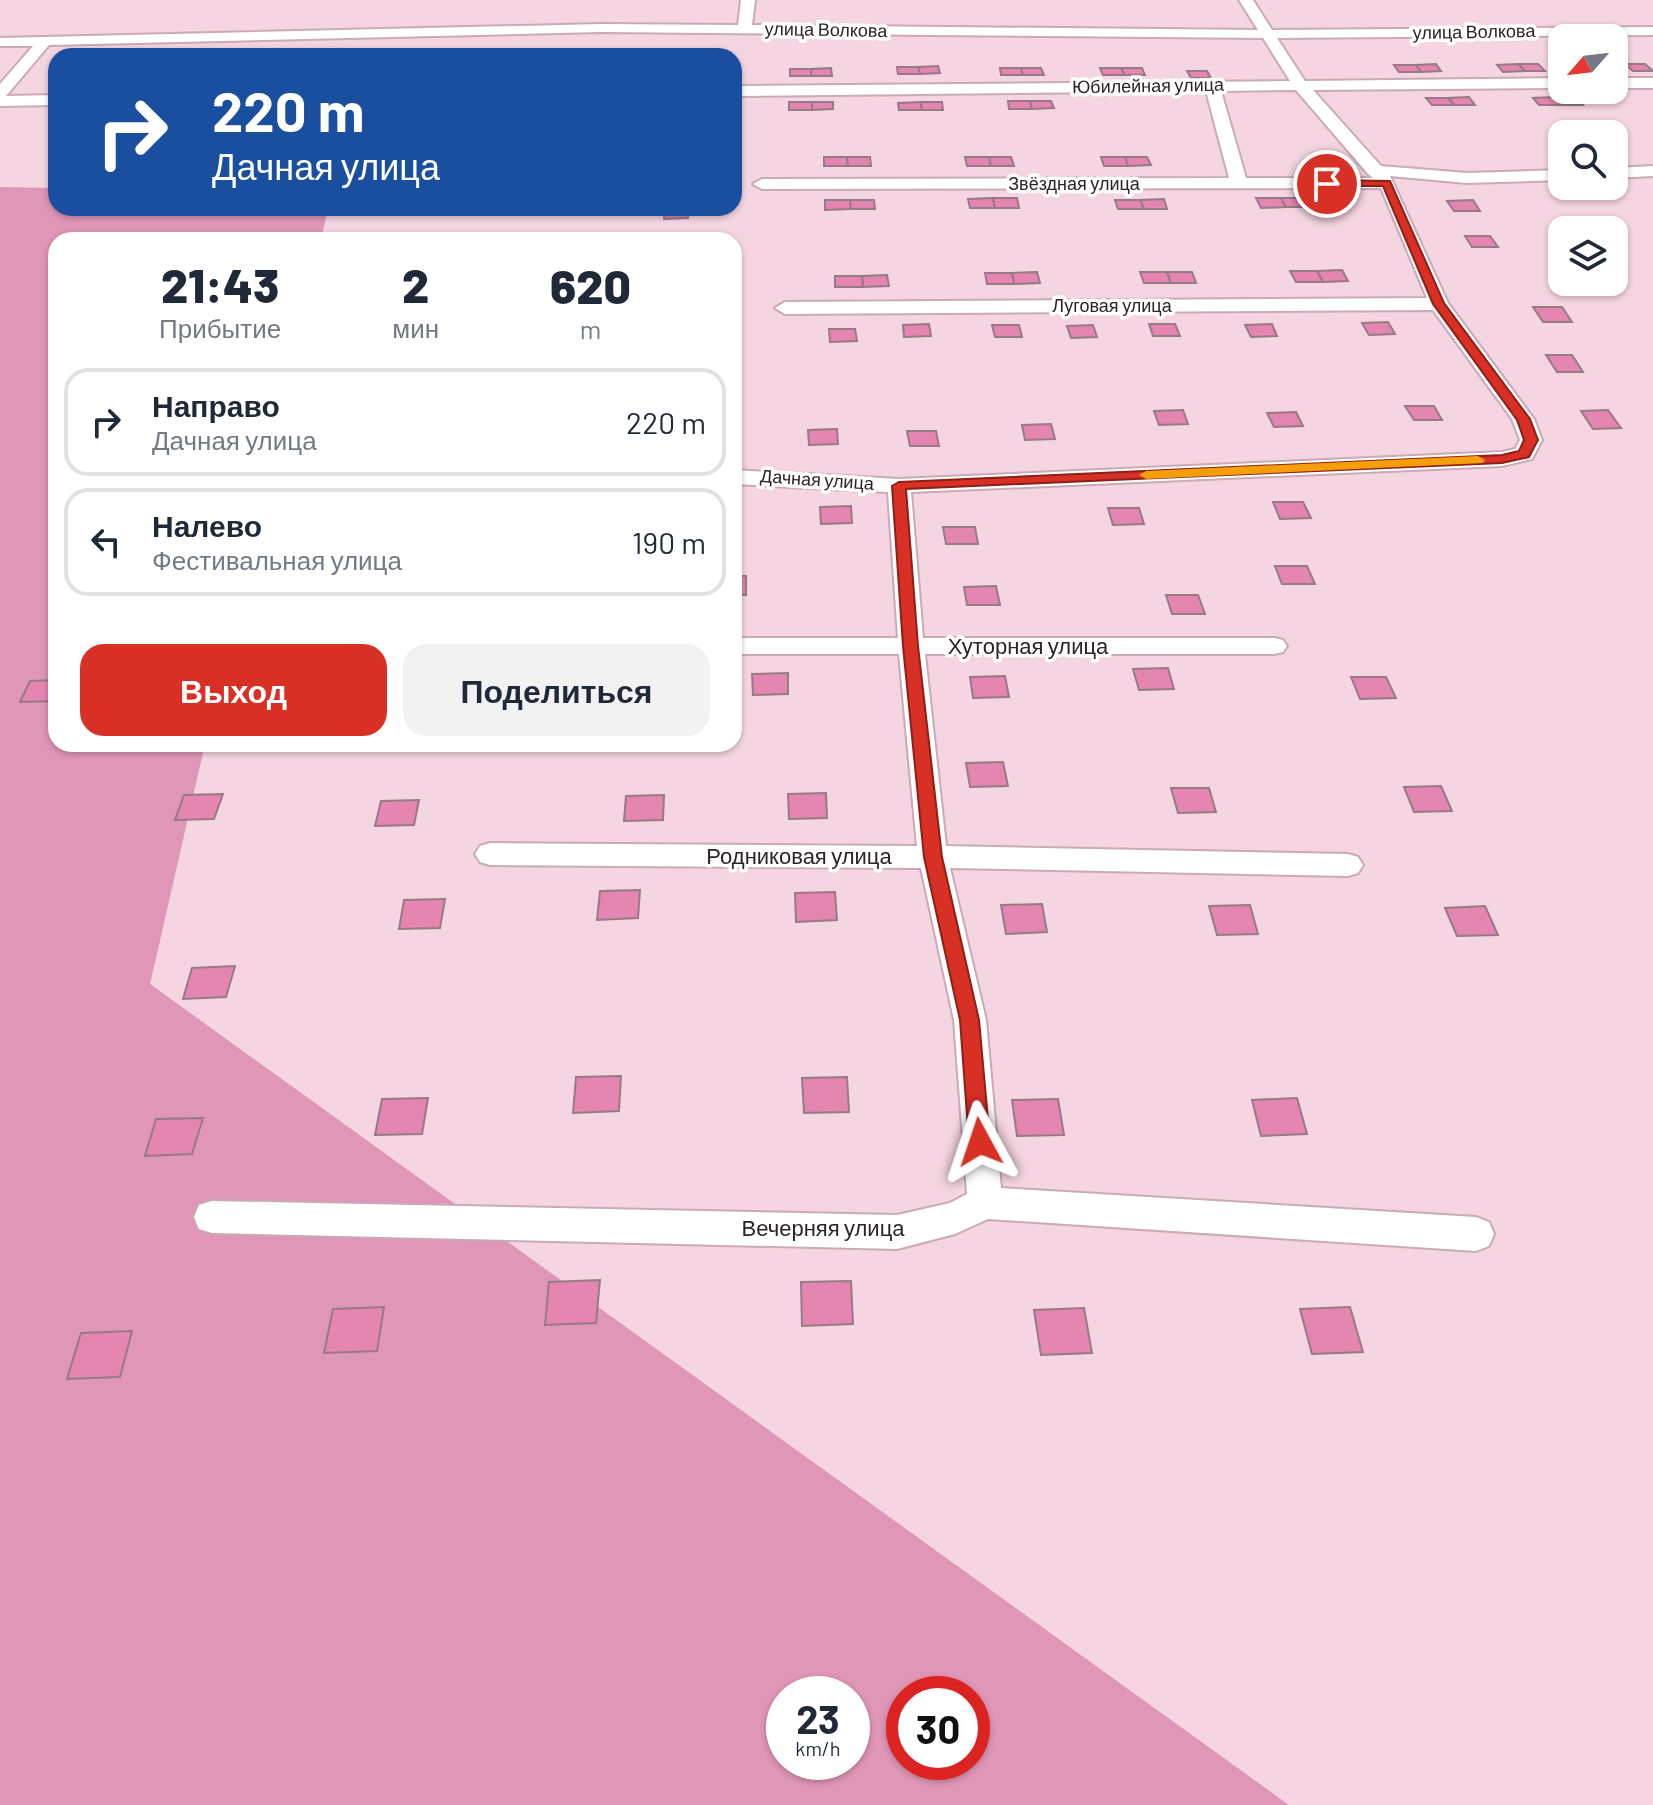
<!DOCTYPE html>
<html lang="ru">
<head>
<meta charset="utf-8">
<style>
  body { margin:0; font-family:Barlow,sans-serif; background:#f2f2f3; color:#1f2937; height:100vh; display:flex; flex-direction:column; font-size:30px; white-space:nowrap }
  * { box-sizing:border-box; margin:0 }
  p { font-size:26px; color:#747a83 }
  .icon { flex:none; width:44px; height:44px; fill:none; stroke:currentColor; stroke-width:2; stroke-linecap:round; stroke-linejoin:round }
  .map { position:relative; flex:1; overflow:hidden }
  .panel { position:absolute; left:48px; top:232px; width:694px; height:520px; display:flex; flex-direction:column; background:#fff; border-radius:24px; box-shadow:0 2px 6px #0004 }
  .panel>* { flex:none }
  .guide { position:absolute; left:48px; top:48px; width:694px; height:168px; border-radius:24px; box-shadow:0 2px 6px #0004; background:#1a4fa0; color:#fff; overflow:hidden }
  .needle { width:52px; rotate:242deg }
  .fabs { position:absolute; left:1548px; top:24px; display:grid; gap:16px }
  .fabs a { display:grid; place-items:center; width:80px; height:80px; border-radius:16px; background:#fff; box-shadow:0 2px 6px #0004; font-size:40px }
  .speed { position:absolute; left:766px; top:1676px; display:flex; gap:16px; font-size:40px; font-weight:700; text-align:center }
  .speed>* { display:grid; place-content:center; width:104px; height:104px; border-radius:50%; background:#fff; box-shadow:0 2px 6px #0004; line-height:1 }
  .speed small { font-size:20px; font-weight:400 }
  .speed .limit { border:12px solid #d22; background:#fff; color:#111 }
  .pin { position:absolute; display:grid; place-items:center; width:68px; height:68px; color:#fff; margin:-34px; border:4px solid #fff; border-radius:50%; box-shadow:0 2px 8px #0007 }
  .me { position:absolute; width:88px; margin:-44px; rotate:355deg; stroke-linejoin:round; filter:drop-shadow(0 0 6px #0008) }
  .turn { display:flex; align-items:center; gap:28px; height:168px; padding:0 32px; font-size:36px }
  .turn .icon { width:104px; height:104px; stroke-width:2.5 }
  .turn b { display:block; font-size:56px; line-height:68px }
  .eta { display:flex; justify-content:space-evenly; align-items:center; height:136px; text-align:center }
  .eta b { font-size:48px; font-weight:800; line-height:56px }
  .primary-button { display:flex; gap:16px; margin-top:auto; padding:16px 32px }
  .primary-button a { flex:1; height:92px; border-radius:24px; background:#d93025; color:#fff; font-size:32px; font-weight:800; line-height:92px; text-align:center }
  .primary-button a+a { background:#f2f2f3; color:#1f2937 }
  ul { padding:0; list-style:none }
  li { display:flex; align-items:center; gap:24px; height:108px; margin:0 16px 12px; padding:0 16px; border:4px solid #e0e1e3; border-radius:24px }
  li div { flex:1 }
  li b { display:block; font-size:30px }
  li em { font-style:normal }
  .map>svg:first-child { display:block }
</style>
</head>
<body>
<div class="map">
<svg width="1653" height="1805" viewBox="0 0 1653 1805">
  <rect width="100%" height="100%" fill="#f5d5e1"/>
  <path fill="#e096b6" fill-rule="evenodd" d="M0,187L56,188V208H328L321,240H56V744H205L150,984L1289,1805H0ZM784,1694H852V1762H784ZM904,1694H972V1762H904Z"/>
  <g fill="#e586b1" stroke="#967a85" stroke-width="2">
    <polygon points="1436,64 1441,71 1421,72 1416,65"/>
    <polygon points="1518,64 1538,64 1545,71 1525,71"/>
    <polygon points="1518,64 1525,71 1503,72 1497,65"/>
    <polygon points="1625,64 1645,64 1653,71 1633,71"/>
    <polygon points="1394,65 1416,65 1421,72 1399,72"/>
    <polygon points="938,66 940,73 920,74 918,67"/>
    <polygon points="897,67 918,67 920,74 898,74"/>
    <polygon points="831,68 832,76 811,76 811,69"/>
    <polygon points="1000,68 1021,68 1023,75 1001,75"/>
    <polygon points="1021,68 1041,68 1044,75 1023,75"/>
    <polygon points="1100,68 1121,68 1125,75 1103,75"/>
    <polygon points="1121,68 1142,68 1145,75 1125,75"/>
    <rect x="790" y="69" width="21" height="7"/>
    <polygon points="1187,71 1207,71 1211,78 1191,78"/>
    <polygon points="1469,97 1475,105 1454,105 1448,98"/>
    <polygon points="1555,97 1576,97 1583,105 1562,105"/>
    <polygon points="1555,97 1562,105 1539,105 1533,98"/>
    <polygon points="1426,98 1448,98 1454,105 1432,105"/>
    <polygon points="1008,101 1030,101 1032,109 1009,109"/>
    <polygon points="1030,101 1051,101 1054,108 1032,109"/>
    <rect x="789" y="102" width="23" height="8"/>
    <polygon points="812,102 833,102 833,109 812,110"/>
    <polygon points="921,102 922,110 899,110 898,103"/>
    <polygon points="921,102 942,102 943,110 922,110"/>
    <polygon points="824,157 847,157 848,166 824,166"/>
    <polygon points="847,157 870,157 871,166 848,166"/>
    <polygon points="965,157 989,157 991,166 967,166"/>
    <polygon points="989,157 1011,157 1014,166 991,166"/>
    <polygon points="1101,157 1125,157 1128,166 1104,166"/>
    <polygon points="1125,157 1147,157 1151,165 1128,166"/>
    <polygon points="993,198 995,208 970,208 968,199"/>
    <polygon points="993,198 1017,198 1019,208 995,208"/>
    <polygon points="1256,198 1281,198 1286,207 1261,208"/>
    <polygon points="1281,198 1304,198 1309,207 1286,207"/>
    <polygon points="1164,199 1167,209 1144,209 1140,200"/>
    <polygon points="825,200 850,200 851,209 825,210"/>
    <polygon points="850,200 874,200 875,209 851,209"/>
    <polygon points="1115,200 1140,200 1144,209 1118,209"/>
    <polygon points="1473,200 1480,211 1454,211 1447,201"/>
    <polygon points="688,208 688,218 664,219 665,209"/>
    <polygon points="1465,236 1490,236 1498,247 1472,247"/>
    <polygon points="1342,270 1348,281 1323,282 1317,271"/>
    <polygon points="1290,271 1317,271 1323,282 1296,282"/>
    <polygon points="1037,272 1040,283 1014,284 1012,273"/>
    <polygon points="1140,272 1167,272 1171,283 1144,283"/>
    <polygon points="1167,272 1192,272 1196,283 1171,283"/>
    <polygon points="985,273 1012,273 1014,284 987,284"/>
    <polygon points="887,275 889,286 863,287 862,276"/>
    <polygon points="835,276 862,276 863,287 835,287"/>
    <polygon points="1533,307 1562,307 1572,322 1543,322"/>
    <polygon points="1388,322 1395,334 1369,335 1362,323"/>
    <polygon points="929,324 931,336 904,337 903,325"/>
    <polygon points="1149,324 1175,324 1180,336 1153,336"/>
    <polygon points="1272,324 1277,336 1251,337 1245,325"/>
    <polygon points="992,325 1019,325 1022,337 995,337"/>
    <polygon points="1093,325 1097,337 1071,338 1067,326"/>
    <polygon points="829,329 855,329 857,341 830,342"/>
    <polygon points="1546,355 1572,355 1583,372 1557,372"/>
    <polygon points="1405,406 1434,406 1442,420 1414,420"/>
    <polygon points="1183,410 1188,424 1159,425 1154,411"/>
    <polygon points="1608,410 1621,428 1593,429 1581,411"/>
    <polygon points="1296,412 1303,426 1274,427 1267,413"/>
    <polygon points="1051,424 1055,439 1025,440 1022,425"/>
    <polygon points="837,429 838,444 809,445 808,430"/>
    <polygon points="907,431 936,431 939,446 910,446"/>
    <polygon points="1273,502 1303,502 1311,518 1280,519"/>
    <polygon points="851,506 852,523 821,524 820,507"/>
    <polygon points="1108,508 1139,508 1144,524 1113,525"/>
    <polygon points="943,527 975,527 978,544 946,544"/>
    <polygon points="1275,566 1307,566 1315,584 1282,584"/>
    <rect x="734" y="576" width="12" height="19"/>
    <polygon points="996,586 1000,605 967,605 964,587"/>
    <polygon points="1166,595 1198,595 1205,614 1172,614"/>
    <polygon points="1168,668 1174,689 1139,690 1133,669"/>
    <polygon points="788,673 788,694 753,695 752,674"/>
    <polygon points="1005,676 1009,697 973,698 970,677"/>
    <polygon points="1351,677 1386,677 1396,698 1360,699"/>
    <polygon points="56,680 56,701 20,702 30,681"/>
    <polygon points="1003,762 1008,786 970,787 966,763"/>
    <polygon points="1441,786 1452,811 1414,812 1404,787"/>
    <polygon points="1171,788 1209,788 1216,812 1178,813"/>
    <polygon points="826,793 827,818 789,819 788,794"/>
    <polygon points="223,794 214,819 175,820 184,795"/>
    <polygon points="664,795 663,820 624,821 626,796"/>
    <polygon points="419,800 414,825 375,826 381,801"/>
    <polygon points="640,890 638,918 597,920 600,891"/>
    <polygon points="835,892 837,920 796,922 795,893"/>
    <polygon points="445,899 440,928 399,929 404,900"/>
    <polygon points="1042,904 1047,932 1006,934 1001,905"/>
    <polygon points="1250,905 1258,934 1217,935 1209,906"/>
    <polygon points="1485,906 1498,935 1457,936 1445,908"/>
    <polygon points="235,966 226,997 183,999 192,968"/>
    <polygon points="621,1076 619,1111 573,1113 576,1077"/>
    <polygon points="847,1077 849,1112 804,1113 802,1078"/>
    <polygon points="428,1098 422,1134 375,1135 382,1099"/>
    <polygon points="1297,1098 1307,1134 1261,1136 1252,1100"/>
    <polygon points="1058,1099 1064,1135 1017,1136 1012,1100"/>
    <polygon points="203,1118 192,1154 145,1156 156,1119"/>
    <polygon points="600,1280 596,1323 545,1325 549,1282"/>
    <polygon points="851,1281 853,1324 802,1326 801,1282"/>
    <polygon points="384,1307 377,1351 324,1353 333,1309"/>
    <polygon points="1350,1307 1363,1352 1312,1354 1300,1309"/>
    <polygon points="1084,1308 1092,1353 1041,1355 1034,1310"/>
    <polygon points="132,1331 120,1377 67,1379 81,1333"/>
  </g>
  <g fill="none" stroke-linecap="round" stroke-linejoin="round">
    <g stroke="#c9aab6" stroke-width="4">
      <g id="minor">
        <path d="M741,0H755L752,25L1258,30L1239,0H1253L1272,30L1653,27V35L1277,38L1305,81L1562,78V88L1313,90L1381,166L1467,173L1562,170V180L1467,183L1390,176L1448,303L1534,419L1542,440L1532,459L1502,466L911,492L923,638H1274L1283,640L1287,646L1283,652L1274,654H925L946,846L1348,854L1358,857L1363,865L1358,873L1348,876L950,868L986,1020L1001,1188L1476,1217L1489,1222L1494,1234L1489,1246L1476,1251L988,1219L955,1234L897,1249L212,1233L199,1229L194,1217L199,1205L212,1201L897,1215L950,1203L967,1194L954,1020L921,868L490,865L480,862L475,854L480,846L490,843L917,846L899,654H734V638H898L888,492L734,484V470L899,479L1502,452L1515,449L1520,440L1512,419L1433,310L785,314L775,308L785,302L1427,298L1381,188L762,189L753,184L762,179L1229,178L1206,91L734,96V86L1290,81L1263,38L601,32L49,45L6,96L56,95V105L0,106V84L33,46H0V38L601,24L738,25ZM1296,90L1368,174L1373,178H1246L1221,91Z"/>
        <rect x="1614" y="78" width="39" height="10"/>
        <polygon points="1653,166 1653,176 1614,178 1614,168"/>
      </g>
    </g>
    <use href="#minor" fill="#fff" fill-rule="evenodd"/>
  </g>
  <polygon fill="#d93025" stroke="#8d1f18" stroke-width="2" points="1327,180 1390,181 1444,303 1530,419 1538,440 1529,457 1502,463 906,489 918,646 942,857 979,1020 990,1142 987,1149 980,1151 972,1149 969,1142 960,1020 924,857 903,646 892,486 899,482 1502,455 1519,451 1524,440 1517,420 1433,304 1383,186 1324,186 1322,184"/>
  <polygon fill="#f59e0b" points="1478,456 1485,460 1483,463 1146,479 1139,475 1146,471"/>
  <g text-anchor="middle" stroke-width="7" stroke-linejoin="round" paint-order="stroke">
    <g font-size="18" fill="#2e2327" stroke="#fff">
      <text transform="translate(826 30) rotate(1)" y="6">улица Волкова</text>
      <text transform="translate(1474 32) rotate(-1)" y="6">улица Волкова</text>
      <text transform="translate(1148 86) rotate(-1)" y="6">Юбилейная улица</text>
      <text x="1074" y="190">Звёздная улица</text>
      <text x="1112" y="312">Луговая улица</text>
      <text transform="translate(817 480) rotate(4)" y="6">Дачная улица</text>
    </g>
    <g font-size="22" fill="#2e2327" stroke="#fff">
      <text x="1028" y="654">Хуторная улица</text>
      <text x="799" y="864">Родниковая улица</text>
      <text x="823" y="1236">Вечерняя улица</text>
    </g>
  </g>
</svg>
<div class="fabs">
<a><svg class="needle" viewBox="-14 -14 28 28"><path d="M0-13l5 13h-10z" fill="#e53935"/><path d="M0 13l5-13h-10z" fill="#747a83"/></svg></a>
<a><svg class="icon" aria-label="search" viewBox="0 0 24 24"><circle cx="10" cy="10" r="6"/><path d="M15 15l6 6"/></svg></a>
<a><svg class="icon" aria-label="layers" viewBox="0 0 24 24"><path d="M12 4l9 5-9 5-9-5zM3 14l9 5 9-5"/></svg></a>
</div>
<div class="speed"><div>23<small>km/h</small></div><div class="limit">30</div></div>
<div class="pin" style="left:1327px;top:184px;background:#d93025"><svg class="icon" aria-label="arrive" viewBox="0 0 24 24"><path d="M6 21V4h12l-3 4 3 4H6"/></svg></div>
<svg class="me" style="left:980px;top:1142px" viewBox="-20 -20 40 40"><path d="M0-17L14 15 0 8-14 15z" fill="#d93025" stroke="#fff" stroke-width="4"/></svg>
<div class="guide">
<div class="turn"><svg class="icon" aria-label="right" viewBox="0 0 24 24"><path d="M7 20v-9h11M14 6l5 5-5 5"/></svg><div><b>220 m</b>Дачная улица</div></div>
</div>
<section class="panel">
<div class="eta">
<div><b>21:43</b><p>Прибытие</p></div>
<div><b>2</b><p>мин</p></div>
<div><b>620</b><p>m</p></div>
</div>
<ul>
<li><svg class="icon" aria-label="right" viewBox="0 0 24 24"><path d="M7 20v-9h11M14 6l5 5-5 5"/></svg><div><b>Направо</b><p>Дачная улица</p></div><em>220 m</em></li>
<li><svg class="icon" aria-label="left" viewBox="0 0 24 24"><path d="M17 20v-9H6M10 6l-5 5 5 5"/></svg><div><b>Налево</b><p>Фестивальная улица</p></div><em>190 m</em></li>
</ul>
<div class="primary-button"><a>Выход</a><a>Поделиться</a></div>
</section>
</div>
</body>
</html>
